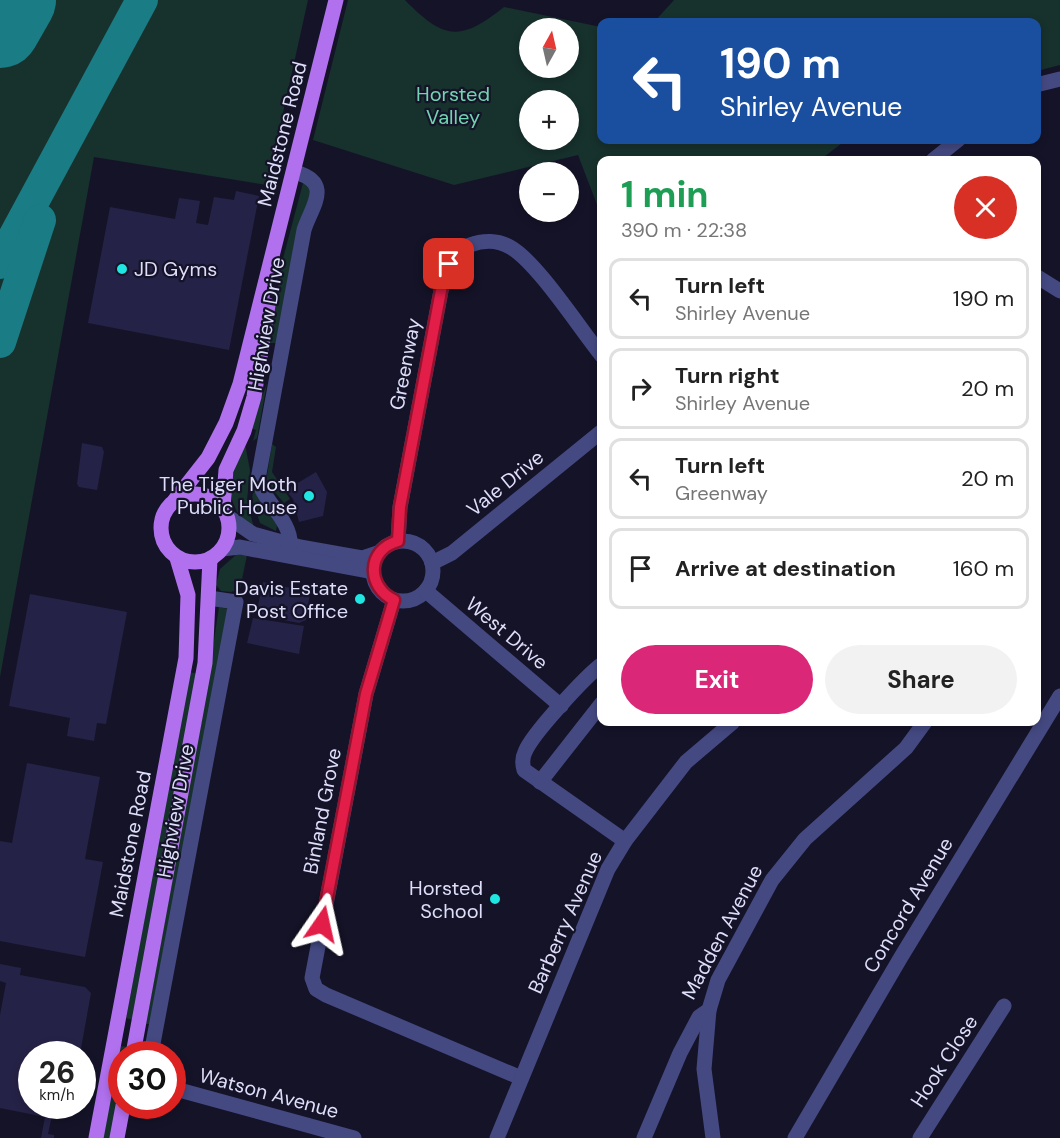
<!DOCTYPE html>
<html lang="en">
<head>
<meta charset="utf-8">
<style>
  body { margin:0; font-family:"DM Sans",sans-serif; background:#f2f2f2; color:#222; height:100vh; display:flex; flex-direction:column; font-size:22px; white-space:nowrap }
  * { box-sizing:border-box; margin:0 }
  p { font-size:20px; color:#767676 }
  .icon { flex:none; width:33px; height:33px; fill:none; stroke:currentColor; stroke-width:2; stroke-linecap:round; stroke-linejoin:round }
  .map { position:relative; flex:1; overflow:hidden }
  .side { position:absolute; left:597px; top:156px; width:444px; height:570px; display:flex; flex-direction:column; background:#fff; border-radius:12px; box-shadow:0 3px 9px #0003 }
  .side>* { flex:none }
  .hud { position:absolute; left:597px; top:18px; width:444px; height:126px; border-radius:12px; box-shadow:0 3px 9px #0003; background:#1a4fa0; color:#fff; overflow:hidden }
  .needle { width:39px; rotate:8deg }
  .buttons { position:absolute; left:519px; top:18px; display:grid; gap:12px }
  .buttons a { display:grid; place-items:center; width:60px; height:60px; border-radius:50%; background:#fff; box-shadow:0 3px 9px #0003; font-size:30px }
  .speed { position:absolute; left:18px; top:1041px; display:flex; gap:12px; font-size:30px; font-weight:700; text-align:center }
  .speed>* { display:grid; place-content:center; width:78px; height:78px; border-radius:50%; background:#fff; box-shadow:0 3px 9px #0003; line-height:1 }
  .speed small { font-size:15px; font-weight:400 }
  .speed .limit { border:9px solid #d22; background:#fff; color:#111 }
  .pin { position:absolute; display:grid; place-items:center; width:51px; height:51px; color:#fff; margin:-26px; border-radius:12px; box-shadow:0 3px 9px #0006 }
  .me { position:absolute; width:66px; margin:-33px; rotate:11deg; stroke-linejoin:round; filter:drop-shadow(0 0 4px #0008) }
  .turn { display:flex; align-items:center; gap:21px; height:126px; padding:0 24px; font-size:27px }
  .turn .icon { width:78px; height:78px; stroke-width:2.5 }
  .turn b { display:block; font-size:42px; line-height:51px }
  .round { display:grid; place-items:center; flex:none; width:63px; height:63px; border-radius:32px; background:#f2f2f2 }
  .headline { display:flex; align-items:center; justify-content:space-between; height:102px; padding:0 24px }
  h1 { font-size:36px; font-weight:700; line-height:45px; color:#1e9e55 }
  .button { display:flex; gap:12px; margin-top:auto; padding:12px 24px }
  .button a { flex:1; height:69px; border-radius:36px; background:#db2777; color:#fff; font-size:24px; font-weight:700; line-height:69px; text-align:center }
  .button a+a { background:#f2f2f2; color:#222 }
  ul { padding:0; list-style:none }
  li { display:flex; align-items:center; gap:18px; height:81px; margin:0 12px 9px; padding:0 12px; border:3px solid #e0e0e0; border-radius:12px }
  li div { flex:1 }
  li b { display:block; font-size:22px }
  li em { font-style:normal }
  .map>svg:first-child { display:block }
</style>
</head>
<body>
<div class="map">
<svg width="1060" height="1138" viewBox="0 0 1060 1138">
  <rect width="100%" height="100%" fill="#151328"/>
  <g fill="#17312d" fill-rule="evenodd">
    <polygon points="0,0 308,0 267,185 94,157 0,677"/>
    <path d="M348,0H405C445,41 461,41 504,7L601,27L602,140H846L820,160H602L601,215L578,155L454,185L313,140ZM530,28H568V68H530ZM530,100H568V140H530Z"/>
    <polygon points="674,0 1060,0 1060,65 1037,71 1036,22 654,22"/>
    <polygon points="303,183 312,188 278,343 269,343 281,266"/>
    <polygon points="267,383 257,438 253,441 256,430 251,428"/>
    <path d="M245,444L250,470L247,501L254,528C219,505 231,475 245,444Z"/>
    <polygon points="272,444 276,447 272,472 290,499 284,503 266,482"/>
    <polygon points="256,465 277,526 276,531 260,523 252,500"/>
    <polygon points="237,554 247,555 240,589 231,592 221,591 216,585 220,569"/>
    <polygon points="219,607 228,609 151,1024 146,1024 201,724"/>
    <polygon points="190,672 198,674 133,1020 126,1018"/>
    <polygon points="120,1046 128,1047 126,1054 122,1054 121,1081 111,1138 103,1138"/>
  </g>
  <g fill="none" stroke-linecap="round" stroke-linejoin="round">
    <g stroke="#1a7c85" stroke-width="32">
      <polyline points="0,263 142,0"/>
      <polyline points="0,342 40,220"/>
    </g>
    <polyline stroke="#1a7c85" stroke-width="80" points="0,28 16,0"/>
  </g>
  <g fill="#252247">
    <polygon points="236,191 259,196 229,350 88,323 110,207 175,219 179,198 200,201 196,223 208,225 214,197 234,200"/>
    <polygon points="82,443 102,447 104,452 97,490 79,487 77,484"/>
    <polygon points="316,472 327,492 323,516 299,522 293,499 286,490"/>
    <polygon points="263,582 310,592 306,620 299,623 256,615"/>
    <polygon points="30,594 127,612 106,724 97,723 94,741 67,736 70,718 9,706"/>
    <polygon points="253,618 304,626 299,654 247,643"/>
    <polygon points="27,763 100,777 85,859 103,862 85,957 0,941 0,841 12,843"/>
    <polygon points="0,964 21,968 20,975 85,987 91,993 80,1054 32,1054 32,1106 54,1106 48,1134 54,1135 54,1138 41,1138 45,1117 0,1108 0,1015 6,983 0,981"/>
  </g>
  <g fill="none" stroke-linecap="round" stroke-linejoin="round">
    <g stroke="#444982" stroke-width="15">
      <polyline points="1036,85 1060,79"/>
      <polyline points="933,160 958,140"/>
      <polyline points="1036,276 1060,291"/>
      <polyline points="227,516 253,534 300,547 362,558 380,552"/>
      <circle cx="403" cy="571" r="30"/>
      <path d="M398,541L400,507L443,280C447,265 456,251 470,245C483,240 498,240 510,247C537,262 580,329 602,356"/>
      <path d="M290,545C292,521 262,500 258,479L304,230C311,207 334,183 295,172"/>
      <polyline points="222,549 240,547 373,572"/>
      <polyline points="432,563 452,553 602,431"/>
      <polyline points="426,591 561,706"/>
      <polyline points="394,600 366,694 312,978 316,989 326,995 521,1078"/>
      <path d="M602,664C585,677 532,734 525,752C522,758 522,763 524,770L625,841"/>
      <polyline points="540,782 602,703"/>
      <polyline points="709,1010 704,1069 713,1138"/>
      <polyline points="151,1054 236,602 209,598"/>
      <polyline points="172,1088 354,1138"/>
      <polyline points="497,1138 608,869 625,841 686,762 733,722"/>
      <polyline points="644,1138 680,1053 699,1017 709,1010 718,980 772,880 805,839 906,748 925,722"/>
      <polyline points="795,1138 901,957 1060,696"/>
      <polyline points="920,1138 1004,1006"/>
    </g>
    <g stroke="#b171ef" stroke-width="15">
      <circle cx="195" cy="528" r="34"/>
      <polyline points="175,500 208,458 226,423 240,384 336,0"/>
      <polyline points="223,508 226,470 244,431 254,397 268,305"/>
      <polyline points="133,1054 205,663 210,559"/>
      <polyline points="96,1138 186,658 188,595 177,558"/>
      <polyline points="117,1138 123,1106"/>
    </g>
  </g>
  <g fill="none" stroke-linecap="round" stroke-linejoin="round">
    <g stroke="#92132f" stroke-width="15">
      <path id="route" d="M322,924L366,694L394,600C367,587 366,550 398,541L400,507L443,280L449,264"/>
    </g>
    <use href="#route" stroke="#e11d48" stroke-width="10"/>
  </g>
  <g fill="#20e6e2" stroke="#151328" stroke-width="2">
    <circle cx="122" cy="269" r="6"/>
    <circle cx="309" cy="496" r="6"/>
    <circle cx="360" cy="599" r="6"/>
    <circle cx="495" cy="899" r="6"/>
  </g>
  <g text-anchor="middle" stroke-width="4.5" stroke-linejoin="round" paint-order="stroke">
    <g font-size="20" fill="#71d4b0" stroke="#151328">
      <text x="453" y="101">Horsted<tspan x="453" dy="23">Valley</tspan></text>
    </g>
    <g font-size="20" fill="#dedefb" stroke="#151328">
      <text transform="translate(282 134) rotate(-76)" y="7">Maidstone Road</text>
      <text transform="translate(266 324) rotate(-80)" y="7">Highview Drive</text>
      <text transform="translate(405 364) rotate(-79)" y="7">Greenway</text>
      <text transform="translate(505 483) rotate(-39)" y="7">Vale Drive</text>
      <text transform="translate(507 633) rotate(40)" y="7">West Drive</text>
      <text transform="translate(175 811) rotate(-80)" y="7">Highview Drive</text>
      <text transform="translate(322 811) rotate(-79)" y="7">Binland Grove</text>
      <text transform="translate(130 844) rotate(-79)" y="7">Maidstone Road</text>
      <text transform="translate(908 905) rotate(-59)" y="7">Concord Avenue</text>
      <text transform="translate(565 922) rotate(-66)" y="7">Barberry Avenue</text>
      <text transform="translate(722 932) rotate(-62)" y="7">Madden Avenue</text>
      <text transform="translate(944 1061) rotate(-57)" y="7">Hook Close</text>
      <text transform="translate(269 1093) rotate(15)" y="7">Watson Avenue</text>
    </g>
    <g font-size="20" fill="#dedefb" stroke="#151328" text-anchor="end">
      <text x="134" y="276" text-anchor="start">JD Gyms</text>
      <text x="297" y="491">The Tiger Moth<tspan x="297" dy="23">Public House</tspan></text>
      <text x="348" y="595">Davis Estate<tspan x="348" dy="23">Post Office</tspan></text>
      <text x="483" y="895">Horsted<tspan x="483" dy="23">School</tspan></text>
    </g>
  </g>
</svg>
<div class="buttons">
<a><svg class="needle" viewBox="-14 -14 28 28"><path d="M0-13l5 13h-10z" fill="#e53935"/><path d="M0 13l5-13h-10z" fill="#767676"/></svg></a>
<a>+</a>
<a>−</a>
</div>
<div class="speed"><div>26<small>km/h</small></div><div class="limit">30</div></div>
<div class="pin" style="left:449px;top:264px;background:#d93025"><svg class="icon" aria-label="arrive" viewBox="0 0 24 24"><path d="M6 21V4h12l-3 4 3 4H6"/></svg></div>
<svg class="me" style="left:322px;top:924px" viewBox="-20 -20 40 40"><path d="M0-17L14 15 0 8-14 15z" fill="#e11d48" stroke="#fff" stroke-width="4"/></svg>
<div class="hud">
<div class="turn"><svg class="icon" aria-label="left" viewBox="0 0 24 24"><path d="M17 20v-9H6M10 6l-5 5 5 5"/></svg><div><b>190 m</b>Shirley Avenue</div></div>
</div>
<section class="side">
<div class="headline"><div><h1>1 min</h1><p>390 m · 22:38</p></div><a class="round" style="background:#d93025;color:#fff"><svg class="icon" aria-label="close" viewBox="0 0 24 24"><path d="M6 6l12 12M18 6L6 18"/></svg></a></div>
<ul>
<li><svg class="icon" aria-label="left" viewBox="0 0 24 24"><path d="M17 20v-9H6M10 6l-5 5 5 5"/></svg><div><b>Turn left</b><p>Shirley Avenue</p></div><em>190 m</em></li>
<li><svg class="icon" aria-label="right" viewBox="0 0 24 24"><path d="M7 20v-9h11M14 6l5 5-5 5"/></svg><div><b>Turn right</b><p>Shirley Avenue</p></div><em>20 m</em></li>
<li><svg class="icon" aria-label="left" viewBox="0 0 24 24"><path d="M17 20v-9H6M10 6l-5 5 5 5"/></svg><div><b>Turn left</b><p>Greenway</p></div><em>20 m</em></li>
<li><svg class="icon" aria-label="arrive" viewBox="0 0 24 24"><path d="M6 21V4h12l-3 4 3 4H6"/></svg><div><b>Arrive at destination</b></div><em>160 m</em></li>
</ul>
<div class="button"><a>Exit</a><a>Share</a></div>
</section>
</div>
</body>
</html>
